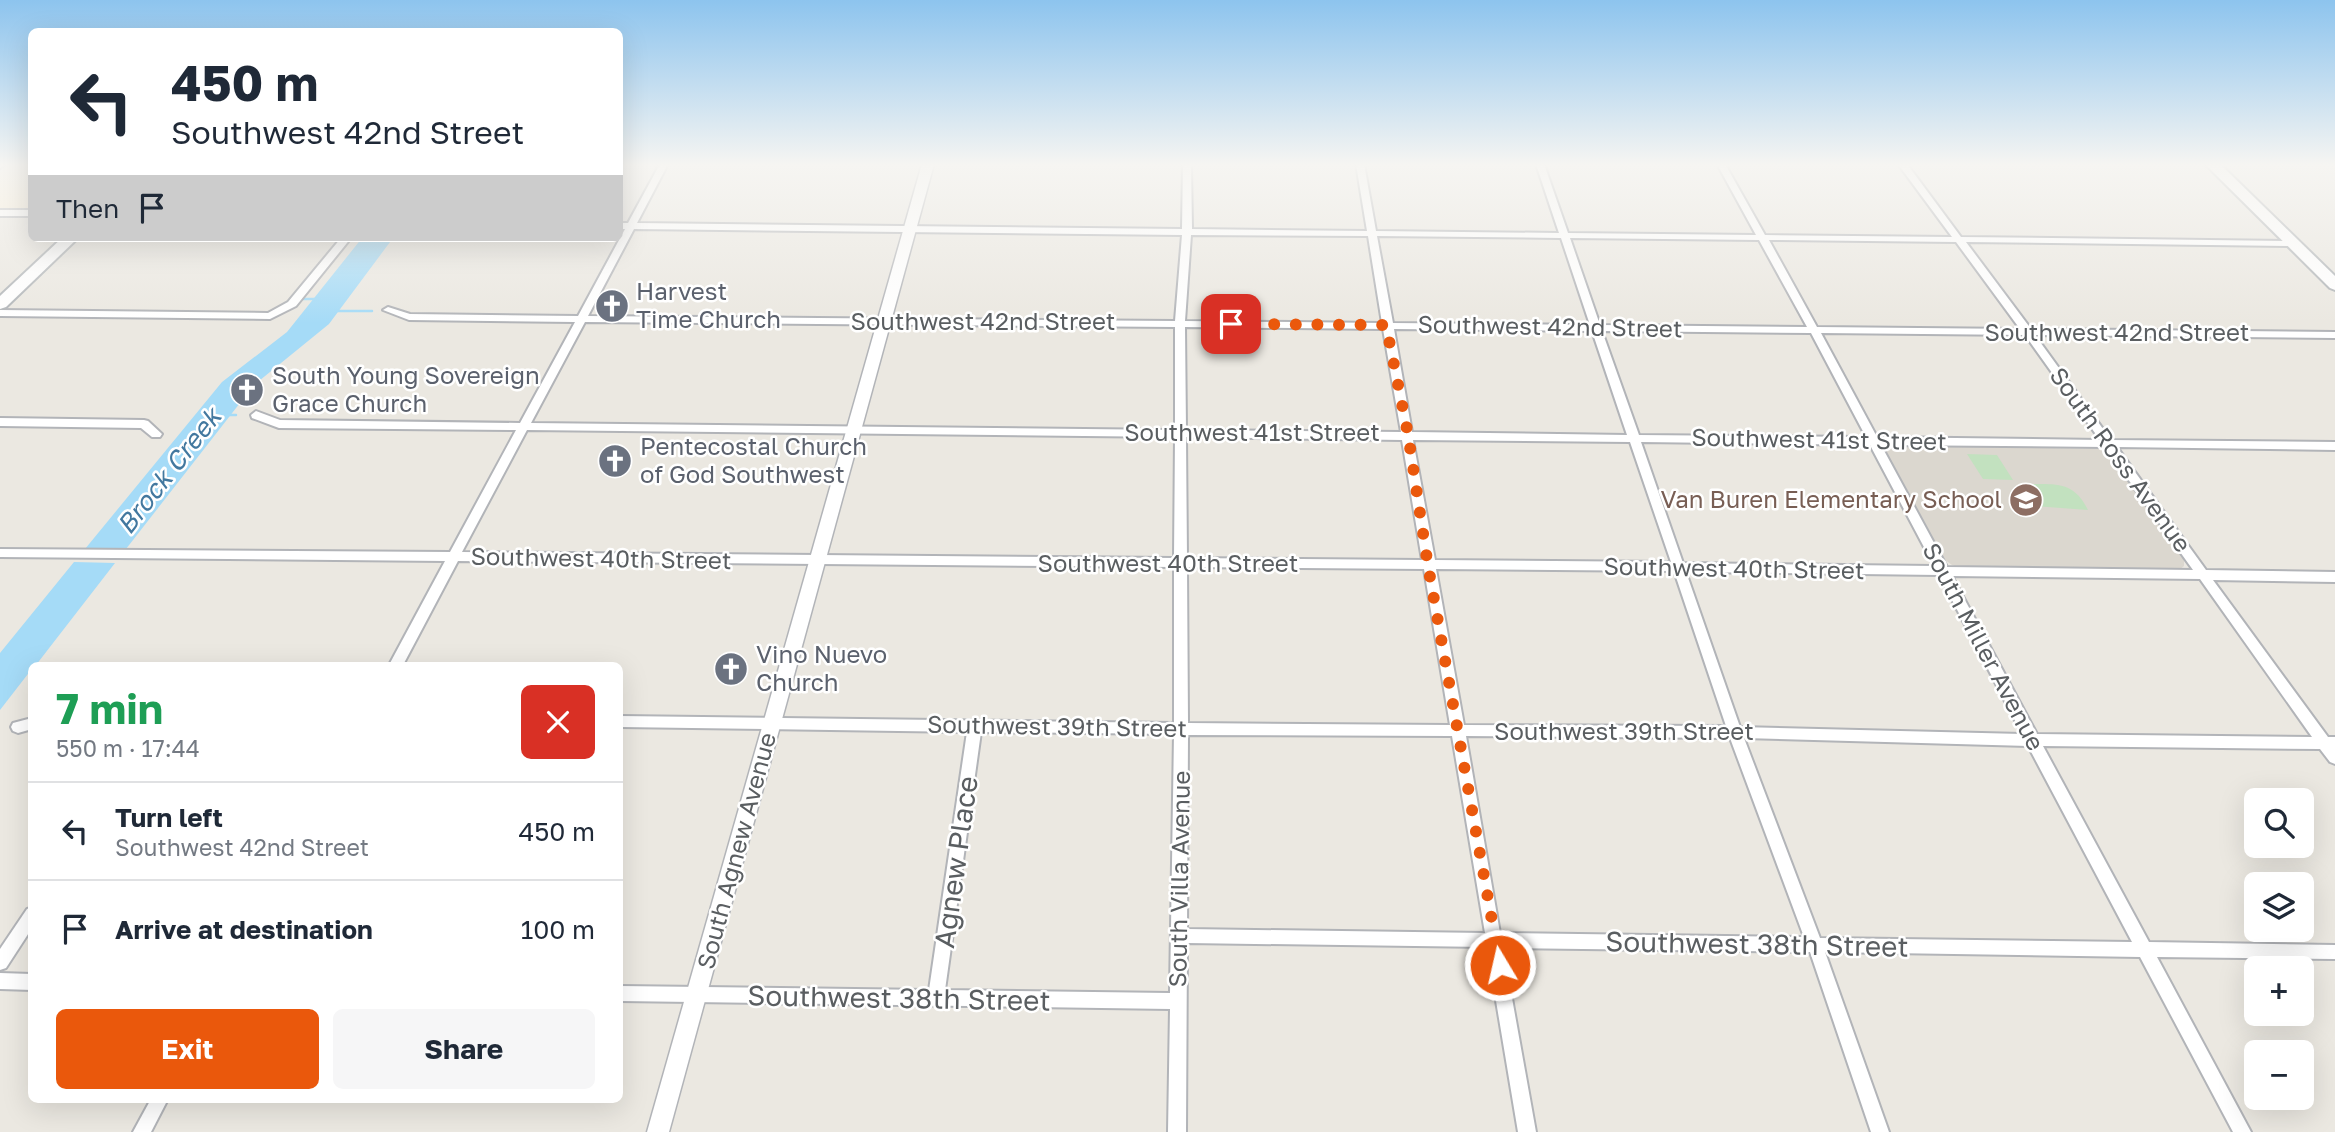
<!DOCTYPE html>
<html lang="en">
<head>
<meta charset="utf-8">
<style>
  body { margin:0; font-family:"Golos Text",sans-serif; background:#f6f6f7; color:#1f2937; height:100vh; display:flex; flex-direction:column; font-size:26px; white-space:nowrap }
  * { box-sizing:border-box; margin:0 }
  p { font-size:23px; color:#747a83 }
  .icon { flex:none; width:38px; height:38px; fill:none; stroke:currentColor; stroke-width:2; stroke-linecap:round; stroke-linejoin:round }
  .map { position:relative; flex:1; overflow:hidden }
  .sheet { position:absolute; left:28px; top:662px; width:595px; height:441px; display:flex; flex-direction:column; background:#fff; border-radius:10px; box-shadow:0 7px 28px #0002 }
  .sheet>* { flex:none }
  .banner { position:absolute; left:28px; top:28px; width:595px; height:214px; border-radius:10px; box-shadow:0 7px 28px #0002; background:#fff; color:#1f2937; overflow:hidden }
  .tools { position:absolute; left:2244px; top:788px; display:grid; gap:14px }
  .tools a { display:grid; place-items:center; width:70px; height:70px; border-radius:10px; background:#fff; box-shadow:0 7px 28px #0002; font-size:35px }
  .pin { position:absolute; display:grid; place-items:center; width:60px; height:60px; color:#fff; margin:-30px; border-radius:14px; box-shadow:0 4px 10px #0006 }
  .me { position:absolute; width:77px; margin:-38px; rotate:351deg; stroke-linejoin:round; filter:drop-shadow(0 0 5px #0008) }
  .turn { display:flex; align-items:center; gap:24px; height:147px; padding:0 28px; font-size:32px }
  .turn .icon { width:91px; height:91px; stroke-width:2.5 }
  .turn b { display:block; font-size:49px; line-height:60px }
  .then { display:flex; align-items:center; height:66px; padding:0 28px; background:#0003; gap:14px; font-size:26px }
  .round { display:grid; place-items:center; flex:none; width:74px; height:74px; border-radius:10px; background:#f6f6f7 }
  .summary { display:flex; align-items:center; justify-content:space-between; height:119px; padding:0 28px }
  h1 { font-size:42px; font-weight:700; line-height:52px; color:#1e9e55 }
  .cta { display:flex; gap:14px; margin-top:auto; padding:14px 28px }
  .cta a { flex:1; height:80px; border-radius:10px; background:#ea580c; color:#fff; font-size:28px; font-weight:700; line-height:80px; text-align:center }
  .cta a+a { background:#f6f6f7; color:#1f2937 }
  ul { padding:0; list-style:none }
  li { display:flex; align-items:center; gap:21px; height:98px; padding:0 28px; border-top:2px solid #e0e1e3 }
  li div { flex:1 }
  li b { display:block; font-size:26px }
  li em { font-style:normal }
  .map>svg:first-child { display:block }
</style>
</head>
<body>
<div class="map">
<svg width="2335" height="1132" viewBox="0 0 2335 1132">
  <rect width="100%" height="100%" fill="#ebe8e1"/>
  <polygon fill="#faefd7" points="9,164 31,164 31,210 0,210 0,172"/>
  <polygon fill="#dbd7cf" points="1888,445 2100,449 2110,455 2184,559 2184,566 2179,570 1959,568 1952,565 1940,556 1884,453"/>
  <g fill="#c2e1bf">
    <polygon points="1967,454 1997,455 2013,480 1983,479"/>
    <path d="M2028,484C2056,484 2074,481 2088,510L2034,506L2025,495Z"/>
  </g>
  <g fill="#a5dbf7">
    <polygon points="362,238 393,238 329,324 254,385 126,549 85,549 222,382 287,332"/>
    <polygon points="74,562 115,563 36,665 32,665 31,670 0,710 0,653"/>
  </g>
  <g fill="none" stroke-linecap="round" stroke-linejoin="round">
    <g stroke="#a5dbf7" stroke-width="2.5">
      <polyline points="303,299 319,299"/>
      <polyline points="335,311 372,311"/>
      <polyline points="224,415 236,415"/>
    </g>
    <g stroke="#b2b4b8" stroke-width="4">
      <g id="minor">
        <polygon points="0,164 5,164 0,168"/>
        <path d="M660,164H668L637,223L1182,229L1183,164H1191L1192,229L1367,231L1356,164H1364L1376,231L1559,233L1536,164H1544L1568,233L1756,235L1717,164H1725L1765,235L1952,237L1898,164H1907L1961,237L2295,241L2297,243L2292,246L1966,242L2031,329L2335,332V338L2035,335L2111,440L2335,442V450L2117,447L2206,570L2335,572V582L2213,580L2328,737H2335V764L2330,762L2320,749L2043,746L2149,942L2335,945V959L2157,957L2251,1132H2233L2140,957L1825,952L1889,1132H1871L1810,952L1503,948L1536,1132H1518L1487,947L1187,943L1186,1132H1168L1170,1009L620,1001V986L929,990L967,732L620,727V716L1174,723V567L458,561L403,665H389L445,561L0,557V549L450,552L516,430L279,428L252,418L251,415L256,411L280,420L520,423L575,322L409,320L383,310L388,307L410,314L578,316L625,229H620V223H628ZM634,229L1182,235L1175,321L588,316ZM1191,235L1368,236L1382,323L1185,321ZM1377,236L1561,238L1590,325L1393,323ZM1570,238L1759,240L1807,327L1600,325ZM1769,240L1956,242L2020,329L1817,327ZM585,322L1175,327V430L531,423ZM1185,327L1383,329L1401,432L1186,430ZM1394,329L1592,331L1627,435L1412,432ZM1602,331L1811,333L1866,437L1639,435ZM1821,333L2025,335L2100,440L1877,437ZM527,430L1175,437L1174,558L462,552ZM1186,437L1402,440L1422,560L1187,558ZM1413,440L1630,442L1671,562L1435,560ZM1641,442L1870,445L1934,566L1683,563ZM1881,445L2105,447L2193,570L1947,567ZM1187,567L1424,569L1450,725L1188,723ZM1436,569L1674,571L1726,726L1464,725ZM1686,572L1939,575L2022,734L1740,727ZM1952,576L2200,579L2312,737L2037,734ZM981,732L1174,734L1170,993L945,990ZM1188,735L1452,736L1485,933L1187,929ZM1466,736L1730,738L1804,937L1500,933ZM1744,738L2028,746L2132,942L1820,938Z"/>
        <rect x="0" y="210" width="32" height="6"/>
        <polygon points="341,238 351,238 296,306 270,319 0,316 0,310 268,313 288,302"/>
        <polygon points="0,418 144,420 148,421 162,434 160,437 152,437 141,428 0,426"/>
        <polygon points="32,718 32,729 18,733 13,731 11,727 13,723"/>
        <polygon points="32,907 32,928 6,968 0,970 0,949 27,909"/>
        <polygon points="0,973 32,974 32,990 0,989"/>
        <polygon points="151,1099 168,1099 151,1132 133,1132"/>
      </g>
    </g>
    <g stroke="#b2b4b8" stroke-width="3">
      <polygon id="tertiary" points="922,164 934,164 669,1132 647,1132"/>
    </g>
    <g stroke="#b1b5b8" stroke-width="4">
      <g id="secondary">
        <polygon points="2205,164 2220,164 2335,276 2335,290 2330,288"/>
        <polygon points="62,238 78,238 6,307 0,309 0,296"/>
      </g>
    </g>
    <use href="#minor" fill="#fff" fill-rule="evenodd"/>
    <use href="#tertiary" fill="#fff" fill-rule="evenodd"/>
    <use href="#secondary" fill="#fff" fill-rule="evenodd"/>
  </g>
  <linearGradient id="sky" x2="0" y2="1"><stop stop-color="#8dc4ee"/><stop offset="0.51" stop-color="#f6f5f2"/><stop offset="1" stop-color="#f6f5f2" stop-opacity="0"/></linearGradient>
  <rect width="2335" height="323" fill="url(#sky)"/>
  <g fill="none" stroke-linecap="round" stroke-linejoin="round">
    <polyline stroke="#ea580c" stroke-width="12" stroke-dasharray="0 21.6" points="1231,324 1386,325 1408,434 1428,566 1500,965"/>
  </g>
  <defs>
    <g id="church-disc" transform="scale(1.75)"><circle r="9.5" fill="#6b7280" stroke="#fff"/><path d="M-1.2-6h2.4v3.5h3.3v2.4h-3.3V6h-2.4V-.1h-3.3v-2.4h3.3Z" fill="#fff"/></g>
    <g id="school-disc" transform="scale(1.75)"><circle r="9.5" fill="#8d6e63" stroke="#fff"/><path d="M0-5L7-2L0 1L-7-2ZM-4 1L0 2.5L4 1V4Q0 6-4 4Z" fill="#fff"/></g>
  </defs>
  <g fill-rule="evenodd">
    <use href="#church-disc" x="612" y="306"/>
    <use href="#church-disc" x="247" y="390"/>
    <use href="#church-disc" x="615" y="461"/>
    <use href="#school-disc" x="2026" y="500"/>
    <use href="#church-disc" x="731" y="669"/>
  </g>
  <g text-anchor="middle" stroke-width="5" stroke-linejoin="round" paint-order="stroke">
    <g font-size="24" fill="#5b616d" stroke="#fff" text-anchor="start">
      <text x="636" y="300">Harvest<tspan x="636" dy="28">Time Church</tspan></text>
      <text x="272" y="384">South Young Sovereign<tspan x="272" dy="28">Grace Church</tspan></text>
      <text x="640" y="455">Pentecostal Church<tspan x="640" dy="28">of God Southwest</tspan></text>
      <text x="756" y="663">Vino Nuevo<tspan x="756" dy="28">Church</tspan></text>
    </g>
    <g font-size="24" fill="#5a5e61" stroke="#fff">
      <text x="983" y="330">Southwest 42nd Street</text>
      <text transform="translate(1550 327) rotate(1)" y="8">Southwest 42nd Street</text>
      <text x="2117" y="341">Southwest 42nd Street</text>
      <text x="1252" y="441">Southwest 41st Street</text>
      <text transform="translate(1819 440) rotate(1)" y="8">Southwest 41st Street</text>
      <text transform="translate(2120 460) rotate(54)" y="8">South Ross Avenue</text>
      <text transform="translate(601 559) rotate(1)" y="8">Southwest 40th Street</text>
      <text x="1168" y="572">Southwest 40th Street</text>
      <text transform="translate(1734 569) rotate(1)" y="8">Southwest 40th Street</text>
      <text transform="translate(1983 647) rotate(62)" y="8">South Miller Avenue</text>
      <text transform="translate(1057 727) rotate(1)" y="8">Southwest 39th Street</text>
      <text x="1624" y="740">Southwest 39th Street</text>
      <text transform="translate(737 851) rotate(-75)" y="8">South Agnew Avenue</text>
      <text transform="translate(1180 879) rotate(-89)" y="8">South Villa Avenue</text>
    </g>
    <g font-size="24" fill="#785e54" stroke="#fff" text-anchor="end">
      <text x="2002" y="508">Van Buren Elementary School</text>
    </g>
    <g font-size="26" font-style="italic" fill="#42789f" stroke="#fff">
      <text transform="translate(169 471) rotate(-52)" y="9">Brock Creek</text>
    </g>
    <g font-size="28" fill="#5a5e61" stroke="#fff">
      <text transform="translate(956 862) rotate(-82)" y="10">Agnew Place</text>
      <text transform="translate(1757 944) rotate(1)" y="10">Southwest 38th Street</text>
      <text transform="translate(899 998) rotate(1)" y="10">Southwest 38th Street</text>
    </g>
  </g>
</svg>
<div class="tools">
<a><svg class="icon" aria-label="search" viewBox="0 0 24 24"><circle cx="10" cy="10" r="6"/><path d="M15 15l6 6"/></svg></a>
<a><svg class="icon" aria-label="layers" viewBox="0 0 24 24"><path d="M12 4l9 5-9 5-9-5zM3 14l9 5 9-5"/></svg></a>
<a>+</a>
<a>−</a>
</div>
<div class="pin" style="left:1231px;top:324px;background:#d93025"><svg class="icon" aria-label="arrive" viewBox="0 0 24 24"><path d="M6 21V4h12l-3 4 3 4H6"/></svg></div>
<svg class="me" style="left:1500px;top:965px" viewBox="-20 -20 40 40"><circle r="17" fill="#ea580c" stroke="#fff" stroke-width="3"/><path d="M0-11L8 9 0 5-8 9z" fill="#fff"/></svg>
<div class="banner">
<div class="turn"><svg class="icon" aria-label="left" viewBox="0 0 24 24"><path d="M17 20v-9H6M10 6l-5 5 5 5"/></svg><div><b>450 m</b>Southwest 42nd Street</div></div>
<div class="then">Then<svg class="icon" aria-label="arrive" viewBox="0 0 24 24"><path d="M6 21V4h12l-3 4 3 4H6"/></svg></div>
</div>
<section class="sheet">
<div class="summary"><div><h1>7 min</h1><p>550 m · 17:44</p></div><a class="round" style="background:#d93025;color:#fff"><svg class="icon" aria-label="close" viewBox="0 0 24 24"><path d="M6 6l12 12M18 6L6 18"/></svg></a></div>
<ul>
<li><svg class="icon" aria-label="left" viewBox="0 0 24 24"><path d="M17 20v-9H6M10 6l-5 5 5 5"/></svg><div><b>Turn left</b><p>Southwest 42nd Street</p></div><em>450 m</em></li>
<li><svg class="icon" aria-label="arrive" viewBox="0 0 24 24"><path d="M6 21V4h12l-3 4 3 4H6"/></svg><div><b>Arrive at destination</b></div><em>100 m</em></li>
</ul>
<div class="cta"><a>Exit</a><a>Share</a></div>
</section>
</div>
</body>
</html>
